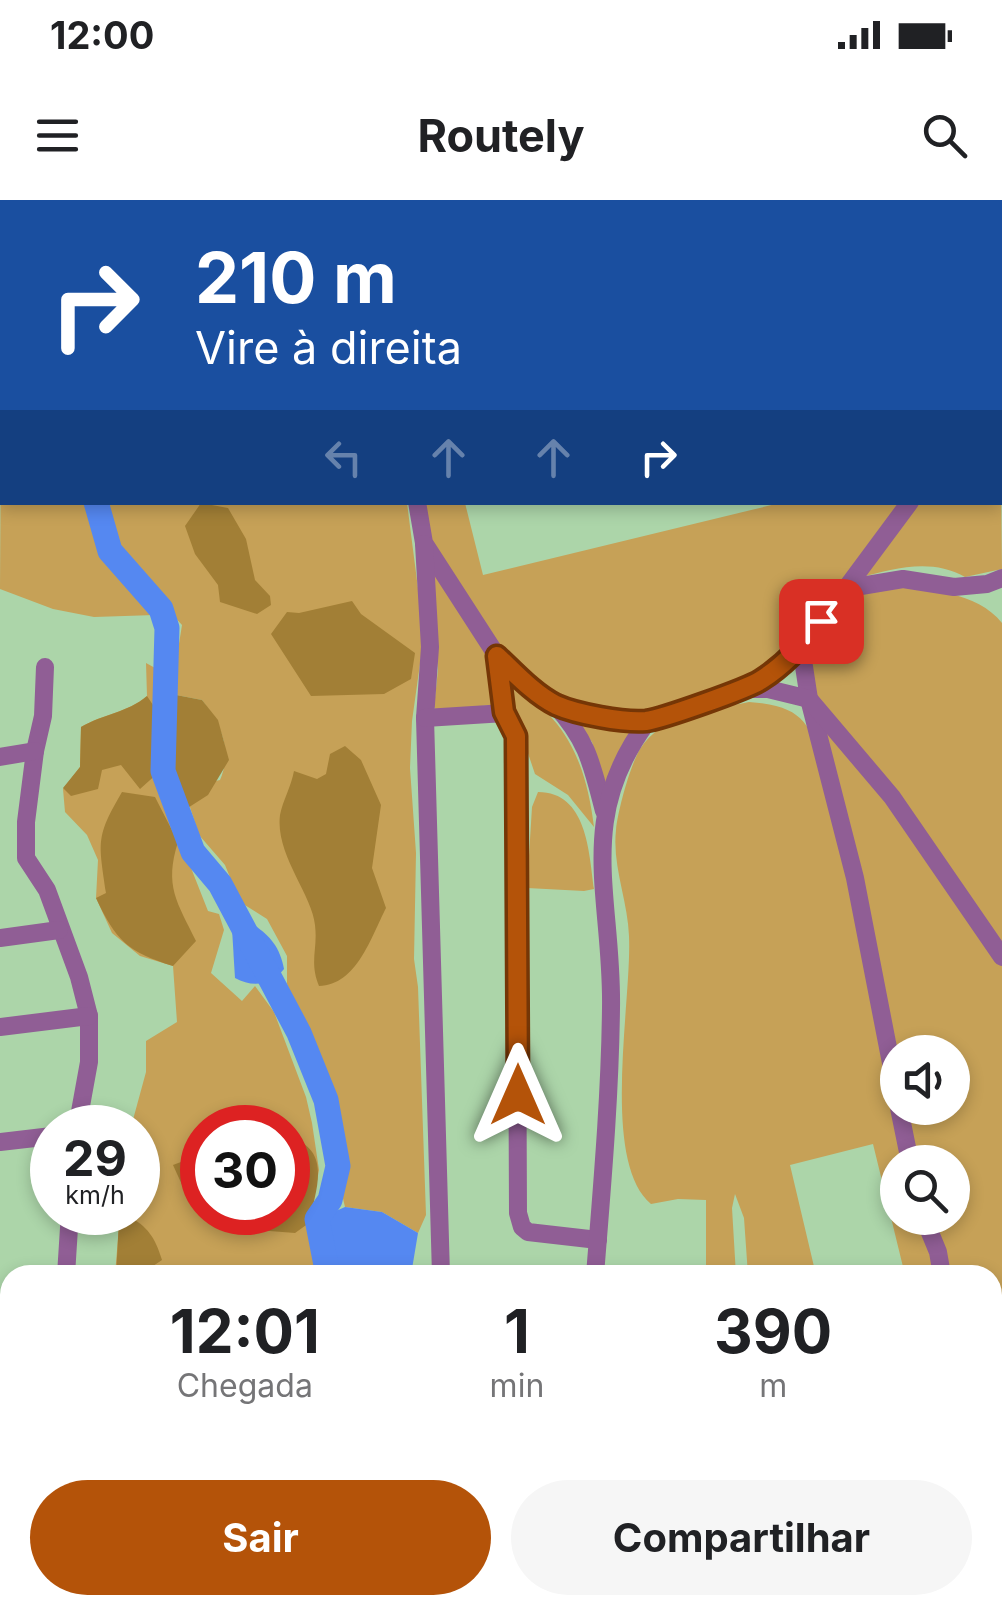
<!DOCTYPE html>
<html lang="pt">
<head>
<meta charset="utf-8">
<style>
  body { margin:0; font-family:Inter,sans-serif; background:#f6f6f6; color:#202124; height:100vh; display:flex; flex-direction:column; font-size:38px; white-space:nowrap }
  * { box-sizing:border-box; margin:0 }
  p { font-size:32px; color:#757577 }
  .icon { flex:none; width:55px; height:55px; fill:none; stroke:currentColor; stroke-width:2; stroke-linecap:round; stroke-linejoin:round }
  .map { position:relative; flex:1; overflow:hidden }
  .sheet { position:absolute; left:0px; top:1065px; width:1002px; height:350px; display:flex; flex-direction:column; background:#fff; border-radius:30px 30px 0 0; box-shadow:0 5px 15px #0003 }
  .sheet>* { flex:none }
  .hud { position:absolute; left:0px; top:0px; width:1002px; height:305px; box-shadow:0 5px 15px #0003; background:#1a4fa0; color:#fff; overflow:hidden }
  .tools { position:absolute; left:880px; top:835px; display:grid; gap:20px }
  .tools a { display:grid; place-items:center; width:90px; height:90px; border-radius:50%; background:#fff; box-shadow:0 5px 15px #0003; font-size:50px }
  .speed { position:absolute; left:30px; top:905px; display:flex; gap:20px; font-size:50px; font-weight:700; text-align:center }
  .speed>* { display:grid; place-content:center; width:130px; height:130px; border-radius:50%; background:#fff; box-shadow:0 5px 15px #0003; line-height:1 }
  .speed small { font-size:25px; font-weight:400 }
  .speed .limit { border:15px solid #d22; background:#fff; color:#111 }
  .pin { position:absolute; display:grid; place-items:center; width:85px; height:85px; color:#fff; margin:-42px; border-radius:20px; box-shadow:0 5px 15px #0006 }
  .me { position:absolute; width:110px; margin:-55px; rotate:0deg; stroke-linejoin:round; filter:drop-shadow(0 0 8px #0008) }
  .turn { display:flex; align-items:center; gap:35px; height:210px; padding:0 30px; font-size:45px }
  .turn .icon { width:130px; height:130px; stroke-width:2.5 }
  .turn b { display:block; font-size:70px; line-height:85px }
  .lanes { display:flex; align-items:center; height:95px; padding:0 30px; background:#0003; justify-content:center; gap:50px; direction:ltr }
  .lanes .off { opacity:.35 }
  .eta { display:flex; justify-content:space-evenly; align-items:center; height:170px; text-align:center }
  .eta b { font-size:60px; font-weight:700; line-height:70px }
  .action { display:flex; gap:20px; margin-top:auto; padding:20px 30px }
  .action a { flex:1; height:115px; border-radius:60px; background:#b45309; color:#fff; font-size:40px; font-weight:700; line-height:115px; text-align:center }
  .action a+a { background:#f6f6f6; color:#202124 }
  .status { display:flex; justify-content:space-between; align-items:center; height:70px; padding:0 50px; background:#fff; direction:ltr }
  .status svg { height:28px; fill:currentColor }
  header { display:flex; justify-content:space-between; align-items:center; height:130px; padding:0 30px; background:#fff; font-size:45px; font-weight:700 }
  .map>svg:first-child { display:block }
</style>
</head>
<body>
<div class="status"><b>12:00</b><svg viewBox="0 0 49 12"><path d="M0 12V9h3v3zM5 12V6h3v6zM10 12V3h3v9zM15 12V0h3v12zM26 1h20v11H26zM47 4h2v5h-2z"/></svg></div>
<header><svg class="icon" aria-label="menu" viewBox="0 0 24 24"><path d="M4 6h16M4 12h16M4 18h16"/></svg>Routely<svg class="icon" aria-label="search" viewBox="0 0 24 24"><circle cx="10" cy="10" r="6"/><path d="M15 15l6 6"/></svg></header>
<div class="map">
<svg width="1002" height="1415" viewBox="0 0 1002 1415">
  <rect width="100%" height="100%" fill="#acd5a9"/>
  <g fill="#c6a157" fill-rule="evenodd">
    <polygon points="2,39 2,302 90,303 106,357 155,415 94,417 53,409 0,389"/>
    <path d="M1000,198L1002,369L965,377C932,358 894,368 859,378L915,303L1000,302Z"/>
    <path d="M278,302L407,303L424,435L412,521L410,568L416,653L414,759L418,787L426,1015L418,1033L382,1012L345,1007L341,990L347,951L339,917L327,872L287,784V756L267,719L240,702L225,665L199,635L189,604L197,585L220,580C233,550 221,525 202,500L171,494L182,425L116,353L102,303Z"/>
    <polygon points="424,303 465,303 483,375 780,303 906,303 793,451 751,482 654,512 610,515 545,491 500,448 432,340"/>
    <polygon points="433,368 490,455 499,504 437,511 434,507 438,470"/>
    <path d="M888,384C927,390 977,391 1002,423V1123L996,1128H993L992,1075H948L930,1018H952V962H914L903,908H952V852H898L809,462C818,417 847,395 888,384Z"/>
    <path d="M146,463L157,469L161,592L208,711L219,714L224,730L211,773L242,801L255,786L274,812L306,897L312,923L319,970L309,1023L319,1075H115L120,1013L138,1012V928L131,927L146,872V841L177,822L173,766L140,756L112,733L96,698L98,660L87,635L65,612L63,589L80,567L81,527C103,514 127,513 147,496ZM202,928H288V1012H202Z"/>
    <path d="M507,482C566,516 586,562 594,627L568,595L535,574L509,497Z"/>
    <path d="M749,502C809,506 811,528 827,580L907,962H898V1018H919L939,1075H905L873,944L790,965L816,1075H748L744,1018L735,994L732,1008L736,1075H706V1000L678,999L651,1004C600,961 632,802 629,736C628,701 612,666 616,630C618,610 630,566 640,549C663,513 711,510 749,502Z"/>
    <polygon points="575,519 609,526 642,523 605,586 592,542"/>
    <path d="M538,592C587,592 589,652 594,689L584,691L527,688L532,607Z"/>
    <polygon points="1002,1215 1002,1415 979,1415 977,1405 992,1405 993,1217"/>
    <polygon points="767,1405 845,1405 846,1415 768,1415"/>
  </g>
  <g fill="#a27f36">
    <polygon points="201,303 228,308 246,339 255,380 270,396 271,405 257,414 220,402 218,385 195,354 185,326"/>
    <polygon points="352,401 361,414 415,453 411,479 384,494 311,496 271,434 287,412 299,413"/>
    <polygon points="171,494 202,500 218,520 229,560 208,595 183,611 169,572"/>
    <path d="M147,496L157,511L159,572L140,589L121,565L102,570L98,589L71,596L63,588L80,567L81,527C103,514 127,513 147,496Z"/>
    <path d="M345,546L361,560L381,605L372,668L386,708C371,737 357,785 319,786C309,761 318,750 315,725C312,694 275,654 280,615C283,600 291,587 294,571L317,579L326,574L330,554Z"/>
    <path d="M122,592L155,597L178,642C164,686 177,702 196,741L173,766C128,752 116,741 96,698L106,693C99,642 95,638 122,592Z"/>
    <path d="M288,937C333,949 316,989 309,1023L295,1033L233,1028L210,1013L288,1012Z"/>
    <polygon points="202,954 202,1007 188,998 173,965"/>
    <path d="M127,1015C148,1027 155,1037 162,1060L144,1072L148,1075H116L119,1021Z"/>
  </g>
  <g fill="#5588f1">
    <path d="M245,719C267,733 279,743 284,769C271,785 253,788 235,778L232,729Z"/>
    <polygon points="345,1007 382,1012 418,1033 411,1075 319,1075 309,1023"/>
  </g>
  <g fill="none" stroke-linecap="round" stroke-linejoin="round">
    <g stroke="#5588f1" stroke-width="25">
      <polyline points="26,0 27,2"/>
      <polyline points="96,302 110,351 161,409 167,428 163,571 193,652 220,684 299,833 326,900 338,966 330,1000 317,1019 328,1075"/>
      <polyline points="406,1405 409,1415"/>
    </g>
    <g stroke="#905e95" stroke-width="18">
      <polyline points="393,0 393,2"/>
      <polyline points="835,0 836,2"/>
      <polyline points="264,2 264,0"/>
      <polyline points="1000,82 1002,79"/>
      <polyline points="1000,193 1002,194"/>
      <polyline points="417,302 424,343 497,456 521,479 555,505 600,516 648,521 745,489 764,479 801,447 841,395 861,386 903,379 954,387 987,384 1002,378"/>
      <polyline points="424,344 430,447 425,518 441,1075"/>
      <polyline points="841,395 910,302"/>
      <polyline points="801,447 809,499 855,678 898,899"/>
      <polyline points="497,456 505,513 516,536 518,1013 522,1027 528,1032 598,1040"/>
      <polyline points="45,467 43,516 35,551 26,622 26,658 47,690 79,777 89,816 89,862 77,928"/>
      <polyline points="748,489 768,489 809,499 892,597 1002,757"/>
      <path d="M555,505C588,541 592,565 604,611"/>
      <polyline points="425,518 505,513"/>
      <polyline points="0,557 35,551"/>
      <polyline points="0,738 59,730"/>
      <polyline points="0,827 89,816"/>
      <polyline points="899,908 910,962"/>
      <polyline points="0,942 52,936"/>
      <polyline points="924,1018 938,1052 942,1075"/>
      <polyline points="66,1075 70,1012"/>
      <path d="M595,1075C602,987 610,897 611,808C613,698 574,619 648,521"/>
      <polyline points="0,1124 10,1123"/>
      <polyline points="0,1224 10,1223"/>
      <polyline points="0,1326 10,1324"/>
    </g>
    <g stroke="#4a1451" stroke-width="20">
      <polyline points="992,1186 1002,1185"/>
      <polyline points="198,1415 227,1405"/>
    </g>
  </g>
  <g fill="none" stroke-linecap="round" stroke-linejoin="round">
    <g stroke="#753606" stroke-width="25">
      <path id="route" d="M518,895L516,536L504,512L497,456C514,472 534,494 556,505C576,514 624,523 646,521C662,519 747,489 761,480C785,465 804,444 821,421"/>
    </g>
    <use href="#route" stroke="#b45309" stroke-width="18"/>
  </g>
</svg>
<div class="tools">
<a><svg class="icon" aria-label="sound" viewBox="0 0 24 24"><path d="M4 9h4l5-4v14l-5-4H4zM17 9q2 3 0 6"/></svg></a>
<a><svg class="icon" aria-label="search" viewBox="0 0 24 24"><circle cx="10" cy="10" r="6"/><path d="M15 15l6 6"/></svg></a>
</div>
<div class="speed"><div>29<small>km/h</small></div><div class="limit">30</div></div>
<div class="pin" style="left:821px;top:421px;background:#d93025"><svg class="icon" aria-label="arrive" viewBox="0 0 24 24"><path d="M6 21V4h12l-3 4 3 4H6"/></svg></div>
<svg class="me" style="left:518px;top:895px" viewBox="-20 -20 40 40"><path d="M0-17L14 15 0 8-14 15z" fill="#b45309" stroke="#fff" stroke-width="4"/></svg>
<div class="hud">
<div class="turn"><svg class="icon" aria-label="right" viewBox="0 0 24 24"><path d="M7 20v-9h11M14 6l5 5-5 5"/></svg><div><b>210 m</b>Vire à direita</div></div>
<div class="lanes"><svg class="icon off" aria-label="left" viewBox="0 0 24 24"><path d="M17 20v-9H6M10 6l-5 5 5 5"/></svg><svg class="icon off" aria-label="ahead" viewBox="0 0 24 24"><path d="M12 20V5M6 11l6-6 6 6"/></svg><svg class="icon off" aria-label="ahead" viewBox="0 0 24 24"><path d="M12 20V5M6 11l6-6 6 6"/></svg><svg class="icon" aria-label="right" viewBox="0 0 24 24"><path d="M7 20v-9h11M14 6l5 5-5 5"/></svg></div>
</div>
<section class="sheet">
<div class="eta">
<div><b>12:01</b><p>Chegada</p></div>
<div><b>1</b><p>min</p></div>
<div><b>390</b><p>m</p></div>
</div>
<div class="action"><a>Sair</a><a>Compartilhar</a></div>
</section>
</div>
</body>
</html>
